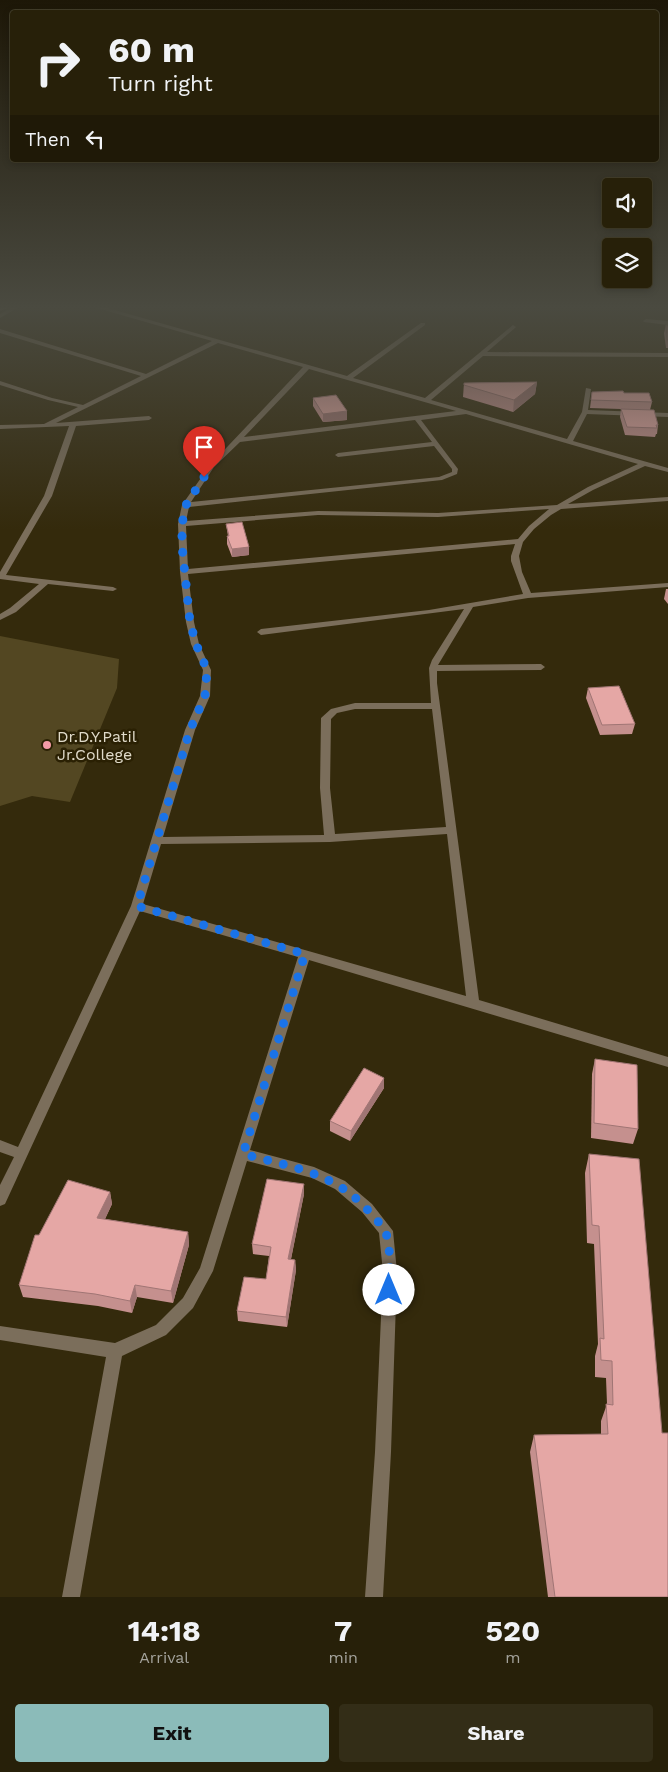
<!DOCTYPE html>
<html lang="en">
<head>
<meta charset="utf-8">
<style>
  body { margin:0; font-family:"Work Sans",sans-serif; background:#332d17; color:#f1f3f6; height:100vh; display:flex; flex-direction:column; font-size:19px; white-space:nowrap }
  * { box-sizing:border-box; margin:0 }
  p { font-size:16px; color:#a4a39c }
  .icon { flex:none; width:28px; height:28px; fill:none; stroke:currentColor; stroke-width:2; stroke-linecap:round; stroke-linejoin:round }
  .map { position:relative; height:1597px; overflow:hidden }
  .panel { display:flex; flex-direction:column; background:#272009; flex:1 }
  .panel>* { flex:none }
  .top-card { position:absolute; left:10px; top:10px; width:649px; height:152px; border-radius:5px; box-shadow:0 2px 8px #0003,0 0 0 1px #433e2a; background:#272009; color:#f1f3f6; overflow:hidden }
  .fabs { position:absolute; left:602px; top:178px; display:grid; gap:10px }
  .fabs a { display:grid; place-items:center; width:50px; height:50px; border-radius:5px; background:#272009; box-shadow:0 2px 8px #0003,0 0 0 1px #433e2a; font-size:25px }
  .pin { position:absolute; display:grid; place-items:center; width:42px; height:42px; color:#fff; margin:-51px -21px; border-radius:50% 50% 50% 0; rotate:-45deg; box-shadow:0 0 5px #0007 }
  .pin .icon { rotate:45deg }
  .me { position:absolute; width:55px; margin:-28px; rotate:0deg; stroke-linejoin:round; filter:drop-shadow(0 0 4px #0008) }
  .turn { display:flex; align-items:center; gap:18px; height:105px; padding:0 15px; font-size:22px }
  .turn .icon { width:65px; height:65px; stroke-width:2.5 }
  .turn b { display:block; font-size:35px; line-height:42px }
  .then { display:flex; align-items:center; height:48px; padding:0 15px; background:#0003; gap:10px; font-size:19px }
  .eta { display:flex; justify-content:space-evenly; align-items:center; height:85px; text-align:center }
  .eta b { font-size:30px; font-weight:700; line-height:35px }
  .primary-button { display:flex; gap:10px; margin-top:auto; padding:10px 15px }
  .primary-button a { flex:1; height:58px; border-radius:5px; background:#8bbbb9; color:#111; font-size:20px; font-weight:700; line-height:58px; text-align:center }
  .primary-button a+a { background:#332d17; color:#f1f3f6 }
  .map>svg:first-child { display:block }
</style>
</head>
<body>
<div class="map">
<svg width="668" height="1597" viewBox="0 0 668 1597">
  <rect width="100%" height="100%" fill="#342a0c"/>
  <polygon fill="#534722" points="0,636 119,659 117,688 70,802 32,796 0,806"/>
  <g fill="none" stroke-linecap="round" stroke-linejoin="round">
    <g fill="#7b6e5b" fill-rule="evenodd">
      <polygon points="13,307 19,307 0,318 0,314"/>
      <path d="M97,307H104L347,376L421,323H425V325L353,378L425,398L513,325L516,327L515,328L487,352L668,353V357L483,356L431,400L567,439L582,412L586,388L591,389L588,410L668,413V417L587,414L573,441L668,468V472L645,466L593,490L568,504L668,497V501L561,509L551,515L534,529L523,542L519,556L522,572L531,593L668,583V587L528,598L473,607L438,665L541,664L545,667L541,670L437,671V683L479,1000L668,1057V1067L309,960L250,1150L314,1167L345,1181L372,1204L393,1231L397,1272L391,1452L383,1597H365L375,1452L383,1272L379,1233L362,1212L335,1189L312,1178L247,1161L213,1271L193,1308L166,1335L122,1356L80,1597H62L106,1357L0,1340V1326L115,1343L156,1325L183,1298L200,1268L298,957L140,911L5,1204L0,1206V1185L14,1157L0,1152V1140L18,1147L131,906L185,730L200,696L203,670L191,644L186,622L180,572L178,524L182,505L210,465L303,367L218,343L56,423L149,416L152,418L149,420L76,426L52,496L6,575L113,587L117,589L113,591L48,584L16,612L0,620V614L10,608L39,584L0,579V572L44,496L69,426L0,429V425L44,424L78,407L48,400L0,385V381L52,398L83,405L141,376L0,333V329L146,374L212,341L97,308ZM309,369L456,411L244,437ZM466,414L638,464L588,487L557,505L438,513L318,511L186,521L189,507L442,480L457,474L458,469L421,420ZM415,420L432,442L338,453L335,455L338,457L434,446L452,469V472L439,477L191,502L214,467L240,442ZM549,509L529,526L518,539L188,569L186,526L318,515L438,517ZM515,544L511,556V561L523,594L429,610L261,629L257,632L261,635L464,609L432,660L429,668L431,703H355L331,709L321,718L320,788L324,835L163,837L195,730L210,696L211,670L199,644L194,622L188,574ZM355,709H432L446,827L335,834L330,788L331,719L337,713ZM447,834L466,996L143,904L161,844L330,842Z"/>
      <polygon points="646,319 668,321 668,325 644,322 643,321"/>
    </g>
    <polygon fill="#a99475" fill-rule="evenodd" points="0,307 10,307 0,311"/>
  </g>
  <g fill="#c5908e">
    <polygon points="666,325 668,326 668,348 666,348 664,333"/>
    <polygon points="537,382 535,394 513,412 463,397 464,383"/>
    <polygon points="592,392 624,393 652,402 650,410 658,425 657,434 656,434 655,437 625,435 620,417 621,409 590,408"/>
    <polygon points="313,398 347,411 347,420 323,422 313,406"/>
    <polygon points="226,524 249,555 232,557 227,544 227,536 228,536"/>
    <polygon points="666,589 668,589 668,604 664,599"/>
    <polygon points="588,688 635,724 632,734 600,735 586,698"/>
    <polygon points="595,1059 638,1129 633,1144 591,1138 592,1074"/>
    <polygon points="384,1078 384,1088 350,1141 330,1131 330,1121"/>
    <polygon points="589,1154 668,1597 548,1597 530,1452 534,1435 601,1434 601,1421 607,1404 606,1378 595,1377 595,1356 598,1344 594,1244 587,1243 585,1173"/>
    <polygon points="110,1192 112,1204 105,1219 188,1232 189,1245 173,1303 137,1297 132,1313 98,1306 23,1297 19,1285 39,1235"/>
    <polygon points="304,1194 291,1259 295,1260 296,1270 287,1327 238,1321 237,1311 266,1279 269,1256 253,1254 252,1244"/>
  </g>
  <g fill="#a07574">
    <polygon points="537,382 535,394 513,412 514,400"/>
    <polygon points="347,411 347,420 323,422 323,414"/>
    <polygon points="249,547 249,555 232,557 232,549"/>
    <polygon points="384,1078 384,1088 350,1141 351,1131"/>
    <polygon points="304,1184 304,1194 289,1269 288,1259"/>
    <polygon points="110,1192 112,1204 100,1230 97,1218"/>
    <polygon points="188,1232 189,1245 173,1303 171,1291"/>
    <polygon points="295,1260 296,1270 287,1327 286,1317"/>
    <polygon points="135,1285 137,1297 132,1313 130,1301"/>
  </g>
  <g fill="#e5a7a5" stroke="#a07574">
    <polygon points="666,325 668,326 668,340 667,340"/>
    <polygon points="537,382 514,400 464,385 464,383"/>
    <polygon points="623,391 624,393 649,393 652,402 591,400 592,392"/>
    <polygon points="336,395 347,411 323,414 313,398"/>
    <polygon points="621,409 654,410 658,425 656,425 657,428 627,427"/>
    <polygon points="242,522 249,547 232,549 227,536 229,536 226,524"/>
    <polygon points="619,686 635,724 602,725 588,688"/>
    <polygon points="595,1059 637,1065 638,1129 594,1123"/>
    <polygon points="364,1068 384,1078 351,1131 330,1121"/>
    <polygon points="589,1154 639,1159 662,1433 668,1433 668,1597 555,1597 534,1435 608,1434 606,1404 613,1405 612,1361 601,1360 600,1338 604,1339 599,1226 592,1225"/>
    <polygon points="267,1179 304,1184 288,1259 295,1260 286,1317 237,1311 244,1277 266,1279 271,1247 252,1244"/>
    <polygon points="68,1180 110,1192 97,1218 188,1232 171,1291 135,1285 130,1301 95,1294 19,1285 35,1235 39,1235"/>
  </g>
  <linearGradient id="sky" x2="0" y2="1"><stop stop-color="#1d1707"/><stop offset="0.58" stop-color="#4a4a40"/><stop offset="1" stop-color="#4a4a40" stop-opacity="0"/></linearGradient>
  <rect width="668" height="530" fill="url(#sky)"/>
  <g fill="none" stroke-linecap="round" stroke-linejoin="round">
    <path stroke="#1a73e8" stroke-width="9" stroke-dasharray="0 16.2" d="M204,477L186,505L182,524V546L190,622L196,644L207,670L205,696L190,730L137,906L305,954L243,1154C292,1167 338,1173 372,1215C376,1220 384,1226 386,1233C391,1250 390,1272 389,1290"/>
  </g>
  <circle fill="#f49aa5" stroke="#2a2003" stroke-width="2" cx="47" cy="745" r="5"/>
  <g text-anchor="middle" stroke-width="5" stroke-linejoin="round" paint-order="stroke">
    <g font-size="16" fill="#e0dac9" stroke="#2a2003" text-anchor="start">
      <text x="57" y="742">Dr.D.Y.Patil<tspan x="57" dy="18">Jr.College</tspan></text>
    </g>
  </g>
</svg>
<div class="fabs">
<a><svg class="icon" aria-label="sound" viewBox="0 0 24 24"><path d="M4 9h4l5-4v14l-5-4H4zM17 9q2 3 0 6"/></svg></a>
<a><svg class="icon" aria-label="layers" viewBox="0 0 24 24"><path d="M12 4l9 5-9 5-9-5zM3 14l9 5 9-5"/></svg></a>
</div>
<div class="pin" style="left:204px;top:477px;background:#d93025"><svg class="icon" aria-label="arrive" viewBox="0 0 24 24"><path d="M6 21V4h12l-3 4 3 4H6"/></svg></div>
<svg class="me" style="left:389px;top:1290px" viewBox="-20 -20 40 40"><circle r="19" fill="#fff"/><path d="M0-13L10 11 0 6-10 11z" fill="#1a73e8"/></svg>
<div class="top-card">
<div class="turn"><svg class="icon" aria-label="right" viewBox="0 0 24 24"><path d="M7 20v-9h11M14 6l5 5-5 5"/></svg><div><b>60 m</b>Turn right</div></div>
<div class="then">Then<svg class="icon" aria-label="left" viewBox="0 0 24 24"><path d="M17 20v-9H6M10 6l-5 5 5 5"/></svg></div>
</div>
</div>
<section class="panel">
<div class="eta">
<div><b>14:18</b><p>Arrival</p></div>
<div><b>7</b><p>min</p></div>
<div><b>520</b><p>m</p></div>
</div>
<div class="primary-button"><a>Exit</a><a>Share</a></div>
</section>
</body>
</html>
